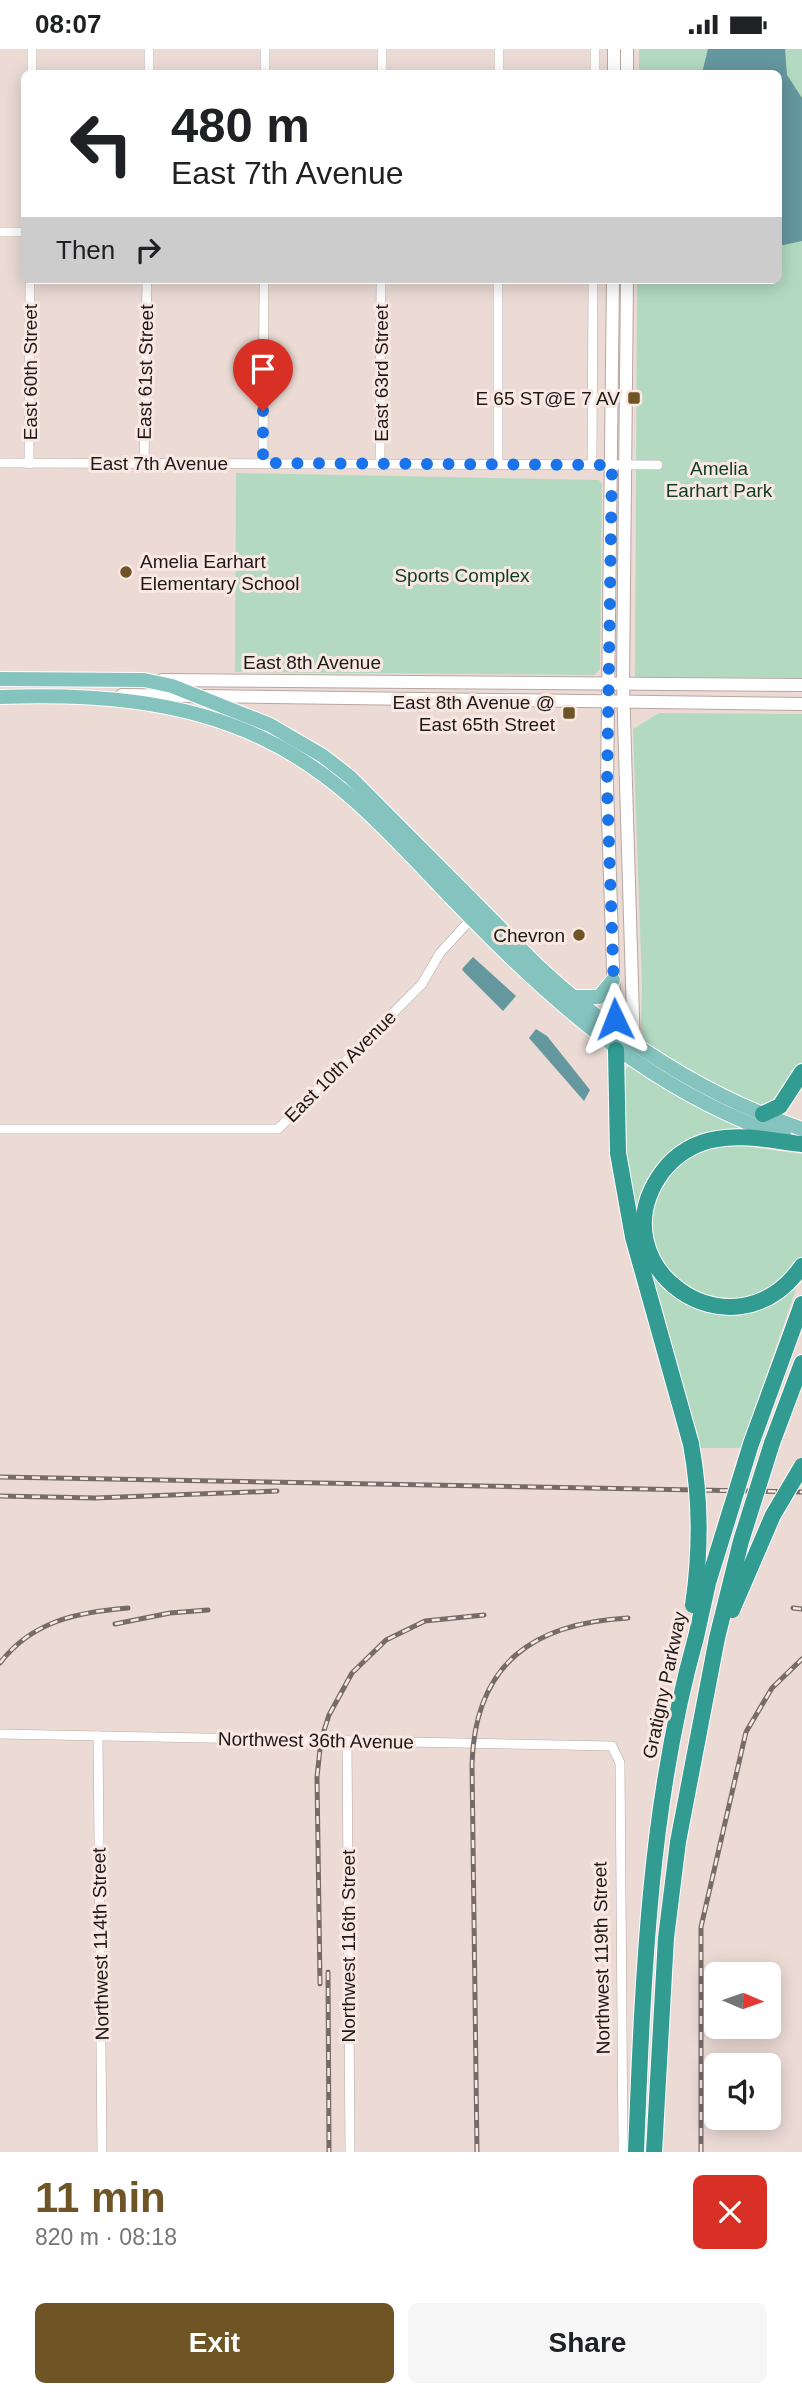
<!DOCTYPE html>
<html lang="en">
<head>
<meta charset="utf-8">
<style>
  body { margin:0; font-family:Helvetica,sans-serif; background:#f6f6f6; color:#202124; height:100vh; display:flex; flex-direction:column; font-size:26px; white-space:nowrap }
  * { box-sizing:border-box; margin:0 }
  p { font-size:23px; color:#757577 }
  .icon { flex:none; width:38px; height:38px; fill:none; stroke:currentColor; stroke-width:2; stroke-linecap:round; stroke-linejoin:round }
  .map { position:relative; height:2103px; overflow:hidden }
  .drawer { display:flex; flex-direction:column; background:#fff; flex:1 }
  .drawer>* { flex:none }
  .banner { position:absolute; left:21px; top:21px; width:761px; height:214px; border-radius:10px; box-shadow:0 4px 18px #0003; background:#fff; color:#202124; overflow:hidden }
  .needle { width:46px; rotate:92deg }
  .fabs { position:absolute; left:704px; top:1913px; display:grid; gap:14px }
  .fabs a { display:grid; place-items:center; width:77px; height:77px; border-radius:10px; background:#fff; box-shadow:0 4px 18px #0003; font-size:35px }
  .pin { position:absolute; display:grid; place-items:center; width:60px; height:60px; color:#fff; margin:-72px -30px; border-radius:50% 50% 50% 0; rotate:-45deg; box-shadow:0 0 7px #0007 }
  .pin .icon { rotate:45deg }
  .me { position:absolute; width:77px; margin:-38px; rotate:358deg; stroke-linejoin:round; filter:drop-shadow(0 0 5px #0008) }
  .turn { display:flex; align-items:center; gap:24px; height:147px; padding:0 35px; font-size:32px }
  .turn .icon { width:91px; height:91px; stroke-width:2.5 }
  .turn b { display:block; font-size:49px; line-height:60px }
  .then { display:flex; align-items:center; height:66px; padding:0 35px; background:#0003; gap:14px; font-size:26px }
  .round { display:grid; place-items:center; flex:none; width:74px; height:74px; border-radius:10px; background:#f6f6f6 }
  .summary { display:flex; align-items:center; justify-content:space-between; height:119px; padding:0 35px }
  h1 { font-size:42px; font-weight:600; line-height:52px; color:#6f5426 }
  .primary-button { display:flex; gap:14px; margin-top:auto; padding:14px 35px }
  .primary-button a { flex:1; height:80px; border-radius:10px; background:#6f5426; color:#fff; font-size:28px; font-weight:600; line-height:80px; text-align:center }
  .primary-button a+a { background:#f6f6f6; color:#202124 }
  .status { display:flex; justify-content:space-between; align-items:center; height:49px; padding:0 35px; background:#fff; direction:ltr }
  .status svg { height:19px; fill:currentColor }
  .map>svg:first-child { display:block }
</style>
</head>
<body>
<div class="status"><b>08:07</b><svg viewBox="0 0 49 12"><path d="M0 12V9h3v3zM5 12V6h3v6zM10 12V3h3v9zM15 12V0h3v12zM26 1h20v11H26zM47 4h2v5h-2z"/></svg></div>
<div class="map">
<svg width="802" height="2103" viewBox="0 0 802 2103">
  <rect width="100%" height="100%" fill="#ecdbd5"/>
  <g fill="#b3dac0">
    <polygon points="639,0 802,0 802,629 635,628 637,231 779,231 779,24 639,24"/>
    <polygon points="236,424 599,431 602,436 600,620 594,626 235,623"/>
    <polygon points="659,664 802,665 802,1018 787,1043 762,1059 680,1020 642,992 641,988 642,936 633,680"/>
    <polygon points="629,1017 762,1084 734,1084 658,1122 644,1143 639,1172 636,1173 626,1122 624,1022"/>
    <path d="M747,1092L750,1098L802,1105V1209C745,1296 621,1234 657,1146C665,1126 680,1110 700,1100C712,1094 733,1094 747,1092Z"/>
    <path d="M645,1214C672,1252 717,1280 764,1259C775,1254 787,1244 796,1240L741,1399H697Z"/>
  </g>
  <g fill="#65979f">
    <polygon points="708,0 785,0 787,26 802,49 802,192 779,197 779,24 702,24"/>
    <polygon points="473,908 516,947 503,962 464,923 462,920"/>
    <polygon points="536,980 547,987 590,1041 584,1052 529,989"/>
  </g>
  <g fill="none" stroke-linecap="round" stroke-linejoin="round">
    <g stroke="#b6a7a1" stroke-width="10">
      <g id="street">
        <polyline points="32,24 32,0"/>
        <polyline points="149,24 149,0"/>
        <polyline points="265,24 265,0"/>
        <polyline points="382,24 382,0"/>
        <polyline points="499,24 499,0"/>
        <polyline points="595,24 595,0"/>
        <polyline points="0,183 24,183"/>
        <polyline points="0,414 658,416"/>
        <polyline points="263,414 264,231"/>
        <polyline points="29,415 30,231"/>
        <polyline points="144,415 147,231"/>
        <polyline points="380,416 381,231"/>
        <polyline points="498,416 498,231"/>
        <polyline points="592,416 593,231"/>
        <polyline points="0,1080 278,1080 422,935 440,904 473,868"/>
        <polyline points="0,1685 612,1697 620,1714 623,2103"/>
        <polyline points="98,1687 102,2103"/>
        <polyline points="347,1692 350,2103"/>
      </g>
    </g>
    <g stroke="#b6a7a1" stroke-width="14">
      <g id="secondary">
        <polyline points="614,24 614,0"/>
        <polyline points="627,24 627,0"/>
        <polyline points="613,231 607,737 615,981"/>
        <polyline points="627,231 623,635 634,1002"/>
        <polyline points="162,631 802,636"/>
        <polyline points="122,646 802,655"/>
      </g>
    </g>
    <g stroke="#fff" stroke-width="16">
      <g id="primary">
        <path d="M0,630L144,631L172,637L270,676L323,707L350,728L539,918C616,989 702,1046 802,1080"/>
        <path d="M0,648C90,645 182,650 264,690C349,730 406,804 471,869C563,963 658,1045 785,1088"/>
        <polyline points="574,948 599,948 613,931"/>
      </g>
    </g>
    <g stroke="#fff" stroke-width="18">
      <g id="highway">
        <polyline points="616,1001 618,1104 633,1188 691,1395"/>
        <polyline points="763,1065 780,1057 802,1023"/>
        <path d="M802,1095C774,1092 745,1085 717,1090C696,1093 676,1105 663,1122C593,1216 733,1316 802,1217"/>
        <polyline points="772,1394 802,1314"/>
        <polyline points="751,1395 802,1255"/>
        <path d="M636,2103C643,1930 649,1756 696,1588"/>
        <polyline points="654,2103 666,1889 678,1793 717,1589"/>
      </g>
    </g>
    <use href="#street" stroke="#fff" stroke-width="9"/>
    <use href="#secondary" stroke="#fff" stroke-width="12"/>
    <use href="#primary" stroke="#84c3be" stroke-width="14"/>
    <use href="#highway" stroke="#329b92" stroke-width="16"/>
    <g stroke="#756b67" stroke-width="5">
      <g id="rail">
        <polyline points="0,1428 802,1443"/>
        <polyline points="0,1447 95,1449 277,1442"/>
        <polyline points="793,1559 802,1560"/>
        <polyline points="115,1575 170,1564 208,1561"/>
        <path d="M0,1614C32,1572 78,1563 128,1559"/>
        <polyline points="328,1923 329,2103"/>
        <polyline points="320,1935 317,1728 321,1691 329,1666 352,1624 386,1591 425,1572 484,1566"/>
        <path d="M477,2103L472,1715C475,1614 534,1574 628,1569"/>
        <polyline points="701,2103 701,1878 746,1683 772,1639 802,1610"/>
      </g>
    </g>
    <use href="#rail" stroke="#f9e8e2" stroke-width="2.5" stroke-dasharray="8" stroke-linecap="butt"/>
    <g stroke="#fff" stroke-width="18" stroke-linecap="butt">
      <g id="highway-bridge">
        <path d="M691,1395C701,1450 701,1502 693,1556"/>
        <polyline points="732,1561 773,1466 802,1417"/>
        <polyline points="696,1588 708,1534 751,1395"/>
        <polyline points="717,1589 741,1492 772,1394"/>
      </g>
    </g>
    <use href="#highway-bridge" stroke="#329b92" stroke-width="16"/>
  </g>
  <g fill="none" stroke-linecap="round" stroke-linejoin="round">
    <polyline stroke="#1a73e8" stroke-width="12" stroke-dasharray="0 21.6" points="263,362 263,414 612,416 607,737 615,970"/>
  </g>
  <g fill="#6f5426" stroke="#f9e8e2" stroke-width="2.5">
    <rect x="627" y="342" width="14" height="14" rx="3.5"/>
    <circle cx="126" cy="523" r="7"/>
    <rect x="562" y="657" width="14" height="14" rx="3.5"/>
    <circle cx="579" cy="886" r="7"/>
  </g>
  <g text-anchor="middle" stroke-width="6" stroke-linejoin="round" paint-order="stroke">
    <g font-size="19" fill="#1e1917" stroke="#f9e8e2">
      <text transform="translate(30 323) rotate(-90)" y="7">East 60th Street</text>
      <text transform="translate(145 323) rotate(-89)" y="7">East 61st Street</text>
      <text transform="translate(381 324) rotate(-90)" y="7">East 63rd Street</text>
      <text x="159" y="421">East 7th Avenue</text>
      <text x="312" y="620">East 8th Avenue</text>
      <text transform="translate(340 1017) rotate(-45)" y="7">East 10th Avenue</text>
      <text transform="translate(664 1636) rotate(-78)" y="7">Gratigny Parkway</text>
      <text transform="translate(316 1691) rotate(1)" y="7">Northwest 36th Avenue</text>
      <text transform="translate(100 1895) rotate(-91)" y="7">Northwest 114th Street</text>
      <text transform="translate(348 1897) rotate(-90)" y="7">Northwest 116th Street</text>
      <text transform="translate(601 1909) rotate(-91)" y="7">Northwest 119th Street</text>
    </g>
    <g font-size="19" fill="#1e1917" stroke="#f9e8e2" text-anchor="end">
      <text x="620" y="356">E 65 ST@E 7 AV</text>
      <text x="140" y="519" text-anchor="start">Amelia Earhart<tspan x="140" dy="22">Elementary School</tspan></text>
      <text x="555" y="660">East 8th Avenue @<tspan x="555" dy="22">East 65th Street</tspan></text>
      <text x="565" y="893">Chevron</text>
    </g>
    <g font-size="19" fill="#0e3d24" stroke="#f9e8e2">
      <text x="719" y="426">Amelia<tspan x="719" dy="22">Earhart Park</tspan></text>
      <text x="462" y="533">Sports Complex</text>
    </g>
  </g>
</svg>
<div class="fabs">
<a><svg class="needle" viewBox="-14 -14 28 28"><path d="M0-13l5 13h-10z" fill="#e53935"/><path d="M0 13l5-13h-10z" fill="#757577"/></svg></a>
<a><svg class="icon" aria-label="sound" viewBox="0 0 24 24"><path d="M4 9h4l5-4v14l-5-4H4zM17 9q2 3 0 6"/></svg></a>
</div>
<div class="pin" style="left:263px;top:362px;background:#d93025"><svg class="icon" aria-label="arrive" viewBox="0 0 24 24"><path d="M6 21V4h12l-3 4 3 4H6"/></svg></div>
<svg class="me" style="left:615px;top:970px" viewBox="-20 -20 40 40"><path d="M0-17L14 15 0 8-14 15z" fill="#1a73e8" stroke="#fff" stroke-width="4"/></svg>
<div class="banner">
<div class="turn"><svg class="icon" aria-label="left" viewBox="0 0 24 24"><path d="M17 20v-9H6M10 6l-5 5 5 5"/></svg><div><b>480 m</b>East 7th Avenue</div></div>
<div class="then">Then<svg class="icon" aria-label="right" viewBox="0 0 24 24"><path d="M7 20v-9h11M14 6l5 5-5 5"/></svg></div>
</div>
</div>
<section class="drawer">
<div class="summary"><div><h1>11 min</h1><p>820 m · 08:18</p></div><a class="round" style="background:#d93025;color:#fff"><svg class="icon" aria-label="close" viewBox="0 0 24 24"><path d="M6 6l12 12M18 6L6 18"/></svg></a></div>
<div class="primary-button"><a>Exit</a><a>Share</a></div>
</section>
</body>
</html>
